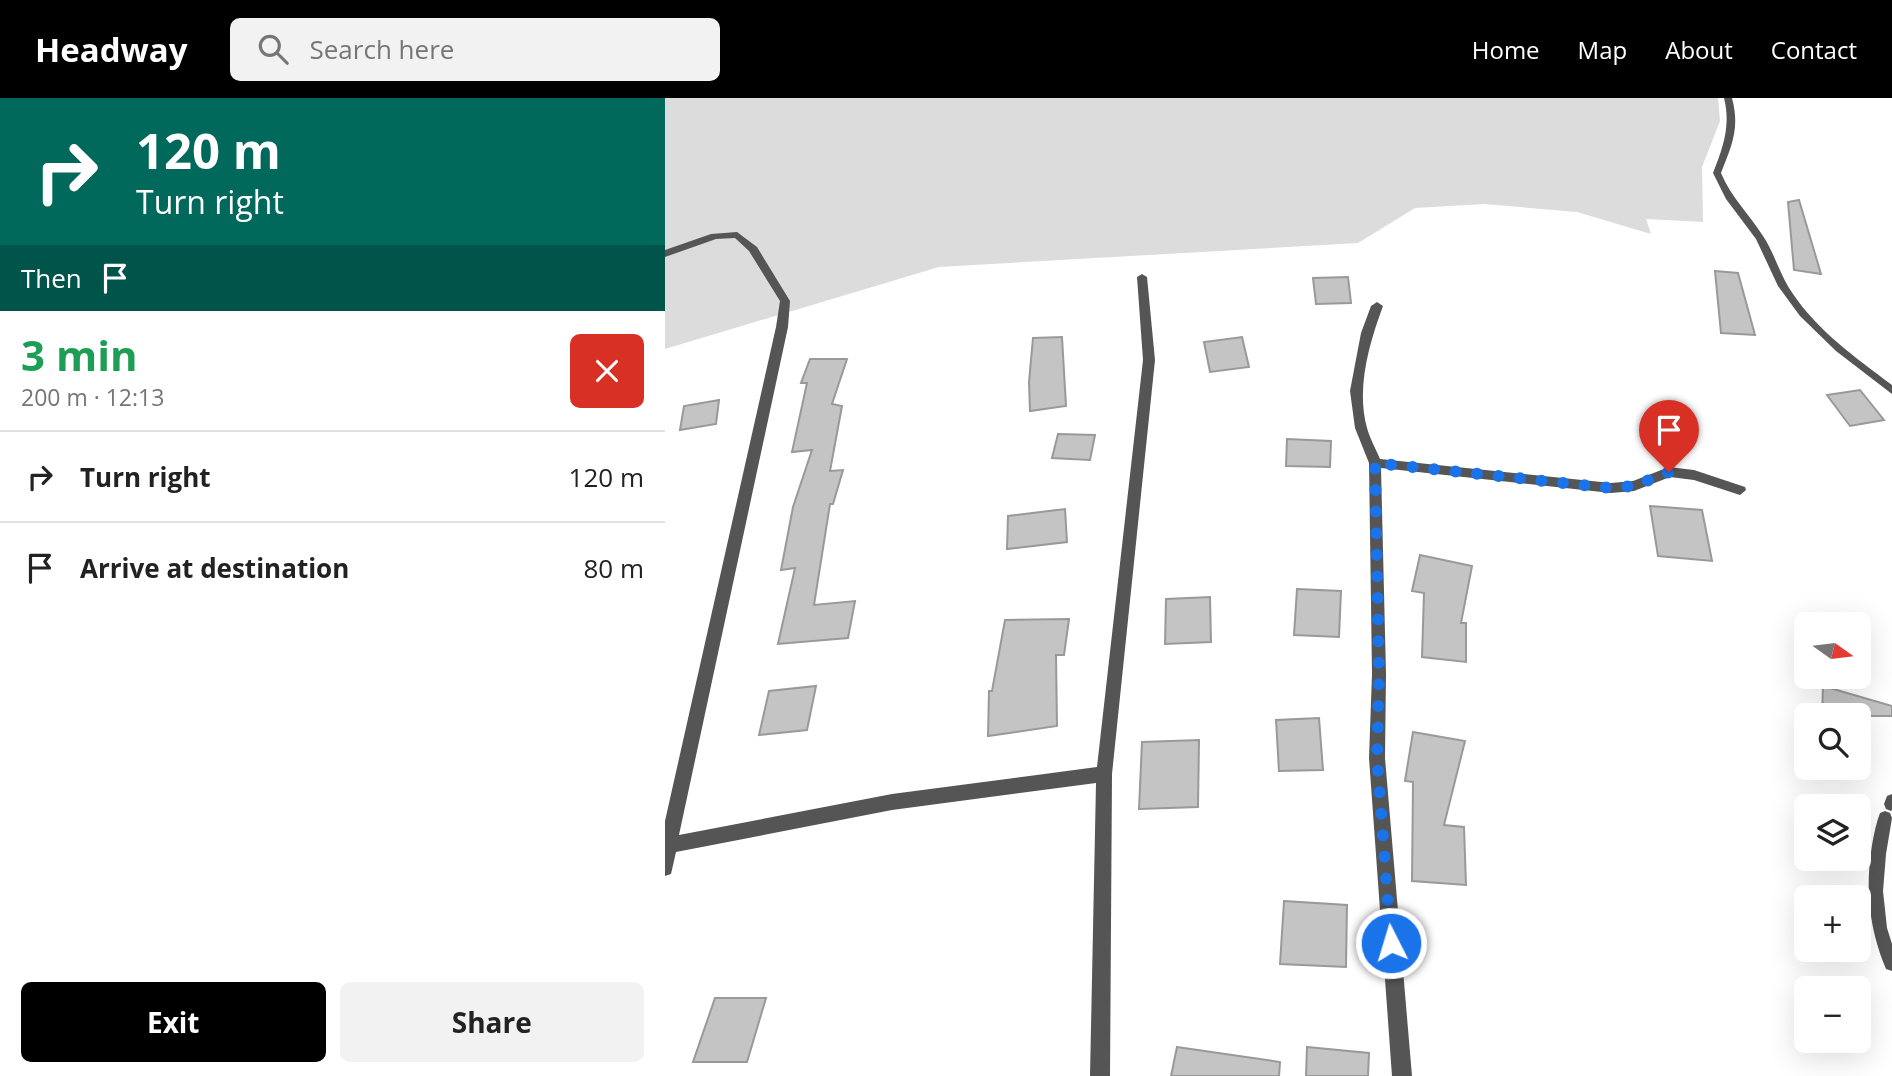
<!DOCTYPE html>
<html lang="en">
<head>
<meta charset="utf-8">
<style>
  body { margin:0; font-family:"Open Sans",sans-serif; background:#f2f2f2; color:#222; height:100vh; display:flex; flex-direction:column; font-size:26px; white-space:nowrap }
  * { box-sizing:border-box; margin:0 }
  p { font-size:23px; color:#767676 }
  .icon { flex:none; width:38px; height:38px; fill:none; stroke:currentColor; stroke-width:2; stroke-linecap:round; stroke-linejoin:round }
  .map { position:relative; flex:1; overflow:hidden }
  .drawer { display:flex; flex-direction:column; background:#fff; width:665px }
  .drawer>* { flex:none }
  .guide { background:#00695c; color:#fff; overflow:hidden }
  .needle { width:46px; rotate:104deg }
  .buttons { position:absolute; left:1129px; top:514px; display:grid; gap:14px }
  .buttons a { display:grid; place-items:center; width:77px; height:77px; border-radius:10px; background:#fff; box-shadow:0 7px 28px #0002; font-size:35px }
  .pin { position:absolute; display:grid; place-items:center; width:60px; height:60px; color:#fff; margin:-72px -30px; border-radius:50% 50% 50% 0; rotate:-45deg; box-shadow:0 0 7px #0007 }
  .pin .icon { rotate:45deg }
  .me { position:absolute; width:77px; margin:-38px; rotate:355deg; stroke-linejoin:round; filter:drop-shadow(0 0 5px #0008) }
  .turn { display:flex; align-items:center; gap:24px; height:147px; padding:0 21px; font-size:32px }
  .turn .icon { width:91px; height:91px; stroke-width:2.5 }
  .turn b { display:block; font-size:49px; line-height:60px }
  .then { display:flex; align-items:center; height:66px; padding:0 21px; background:#0003; gap:14px; font-size:26px }
  .round { display:grid; place-items:center; flex:none; width:74px; height:74px; border-radius:10px; background:#f2f2f2 }
  .head { display:flex; align-items:center; justify-content:space-between; height:119px; padding:0 21px }
  h1 { font-size:42px; font-weight:700; line-height:52px; color:#1e9e55 }
  .cta { display:flex; gap:14px; margin-top:auto; padding:14px 21px }
  .cta a { flex:1; height:80px; border-radius:10px; background:#000; color:#fff; font-size:28px; font-weight:700; line-height:80px; text-align:center }
  .cta a+a { background:#f2f2f2; color:#222 }
  ul { padding:0; list-style:none }
  li { display:flex; align-items:center; gap:21px; height:91px; padding:0 21px; border-top:2px solid #e0e0e0 }
  li div { flex:1 }
  li b { display:block; font-size:26px }
  li em { font-style:normal }
  header { display:flex; align-items:center; gap:42px; box-sizing:border-box; height:98px; padding:0 35px; background:#000; color:#fff }
  header strong { font-size:33px }
  nav { display:flex; gap:38px; margin-inline-start:auto; font-size:24px }
  .search { width:490px; height:63px; background:#f2f2f2; display:flex; align-items:center; gap:18px; box-sizing:border-box; padding:0 24px; border-radius:10px; color:#767676; font-size:26px }
  main { display:flex; flex:1; min-height:0 }
  .map>svg:first-child { display:block }
</style>
</head>
<body>
<header>
<strong>Headway</strong>
<div class="search"><svg class="icon" aria-label="search" viewBox="0 0 24 24"><circle cx="10" cy="10" r="6"/><path d="M15 15l6 6"/></svg>Search here</div>
<nav><a>Home</a><a>Map</a><a>About</a><a>Contact</a></nav>
</header>
<main>
<section class="drawer">
<div class="guide">
<div class="turn"><svg class="icon" aria-label="right" viewBox="0 0 24 24"><path d="M7 20v-9h11M14 6l5 5-5 5"/></svg><div><b>120 m</b>Turn right</div></div>
<div class="then">Then<svg class="icon" aria-label="arrive" viewBox="0 0 24 24"><path d="M6 21V4h12l-3 4 3 4H6"/></svg></div>
</div>
<div class="head"><div><h1>3 min</h1><p>200 m · 12:13</p></div><a class="round" style="background:#d93025;color:#fff"><svg class="icon" aria-label="close" viewBox="0 0 24 24"><path d="M6 6l12 12M18 6L6 18"/></svg></a></div>
<ul>
<li><svg class="icon" aria-label="right" viewBox="0 0 24 24"><path d="M7 20v-9h11M14 6l5 5-5 5"/></svg><div><b>Turn right</b></div><em>120 m</em></li>
<li><svg class="icon" aria-label="arrive" viewBox="0 0 24 24"><path d="M6 21V4h12l-3 4 3 4H6"/></svg><div><b>Arrive at destination</b></div><em>80 m</em></li>
</ul>
<div class="cta"><a>Exit</a><a>Share</a></div>
</section>
<div class="map">
<svg width="1227" height="978" viewBox="0 0 1227 978">
  <rect width="100%" height="100%" fill="#fff"/>
  <polygon fill="#dcdcdc" points="0,0 1053,0 1055,23 1037,69 1038,124 981,121 986,136 912,114 819,106 750,110 693,145 274,169 0,251"/>
  <g fill="#c4c4c4" stroke="#999" stroke-width="2">
    <polygon points="1134,102 1156,176 1129,172 1123,104"/>
    <polygon points="1050,173 1073,175 1090,237 1056,235"/>
    <polygon points="683,179 686,205 651,206 648,180"/>
    <polygon points="397,239 401,308 365,313 364,284 368,240"/>
    <polygon points="577,239 584,269 545,274 539,244"/>
    <polygon points="145,261 182,261 167,306 177,308 165,373 178,372 168,406 165,406 149,507 190,503 183,540 113,546 130,470 116,472 128,409 147,352 127,354 142,285 136,285"/>
    <polygon points="1195,292 1219,322 1185,328 1162,297"/>
    <polygon points="54,302 51,326 15,332 19,308"/>
    <polygon points="393,336 430,337 425,362 387,360"/>
    <polygon points="622,341 666,343 665,369 621,368"/>
    <polygon points="985,408 1037,412 1047,463 993,458"/>
    <polygon points="400,411 402,444 342,451 343,418"/>
    <polygon points="755,457 807,468 796,525 801,525 801,564 757,559 759,495 747,493"/>
    <polygon points="632,491 676,493 674,539 629,537"/>
    <polygon points="545,499 546,544 500,546 501,501"/>
    <polygon points="404,521 399,557 391,557 392,628 323,638 324,593 327,593 340,522"/>
    <polygon points="151,588 142,632 94,637 104,593"/>
    <polygon points="1158,588 1227,608 1227,618 1157,618"/>
    <polygon points="654,620 658,672 614,673 611,622"/>
    <polygon points="748,634 800,643 779,727 799,729 801,787 747,783 748,684 740,683"/>
    <polygon points="534,642 533,709 474,711 477,644"/>
    <polygon points="619,803 682,807 681,869 615,866"/>
    <polygon points="50,900 101,900 82,964 28,964"/>
    <polygon points="512,949 615,964 614,978 506,978"/>
    <polygon points="642,949 704,955 703,978 641,978"/>
  </g>
  <g fill="none" stroke-linecap="round" stroke-linejoin="round">
    <g fill="#555" fill-rule="evenodd">
      <path d="M1059,0H1067C1075,30 1067,47 1056,75C1066,99 1084,116 1098,138C1110,156 1115,178 1128,196C1153,233 1191,260 1227,287V296L1171,253L1135,218L1113,188L1091,141L1061,101L1048,75C1058,49 1066,28 1059,0Z"/>
      <polygon points="1227,696 1227,712 1226,713 1221,711 1219,706 1222,698"/>
      <path d="M1220,713L1225,715L1227,720L1221,756L1218,793L1222,830L1227,846V873L1221,871C1204,830 1200,791 1207,747C1209,736 1211,725 1215,715Z"/>
    </g>
    <g fill="#555" fill-rule="evenodd">
      <polygon points="72,134 92,149 125,203 123,229 14,737 227,696 432,669 478,262 472,179 477,176 482,179 490,262 447,676 445,978 425,978 431,685 227,712 11,754 6,776 0,778 0,723 111,229 115,203 84,153 70,140 51,141 0,159 0,152 46,136"/>
      <path d="M712,204L718,208C704,246 691,290 702,330C705,341 711,351 715,361L946,385L968,383L1004,369L1029,372L1080,389L1081,392L1075,397L1029,382L1005,379L969,393L946,395L716,370L721,576L720,660L747,978H727L704,660L707,576L704,365L690,330L685,293L696,235L706,208Z"/>
    </g>
  </g>
  <g fill="none" stroke-linecap="round" stroke-linejoin="round">
    <polyline stroke="#1a73e8" stroke-width="12" stroke-dasharray="0 21.6" points="726,845 712,660 714,576 710,365 946,390 969,388 1004,374"/>
  </g>
</svg>
<div class="buttons">
<a><svg class="needle" viewBox="-14 -14 28 28"><path d="M0-13l5 13h-10z" fill="#e53935"/><path d="M0 13l5-13h-10z" fill="#767676"/></svg></a>
<a><svg class="icon" aria-label="search" viewBox="0 0 24 24"><circle cx="10" cy="10" r="6"/><path d="M15 15l6 6"/></svg></a>
<a><svg class="icon" aria-label="layers" viewBox="0 0 24 24"><path d="M12 4l9 5-9 5-9-5zM3 14l9 5 9-5"/></svg></a>
<a>+</a>
<a>−</a>
</div>
<div class="pin" style="left:1004px;top:374px;background:#d93025"><svg class="icon" aria-label="arrive" viewBox="0 0 24 24"><path d="M6 21V4h12l-3 4 3 4H6"/></svg></div>
<svg class="me" style="left:726px;top:845px" viewBox="-20 -20 40 40"><circle r="17" fill="#1a73e8" stroke="#fff" stroke-width="3"/><path d="M0-11L8 9 0 5-8 9z" fill="#fff"/></svg>
</div>
</main>
</body>
</html>
